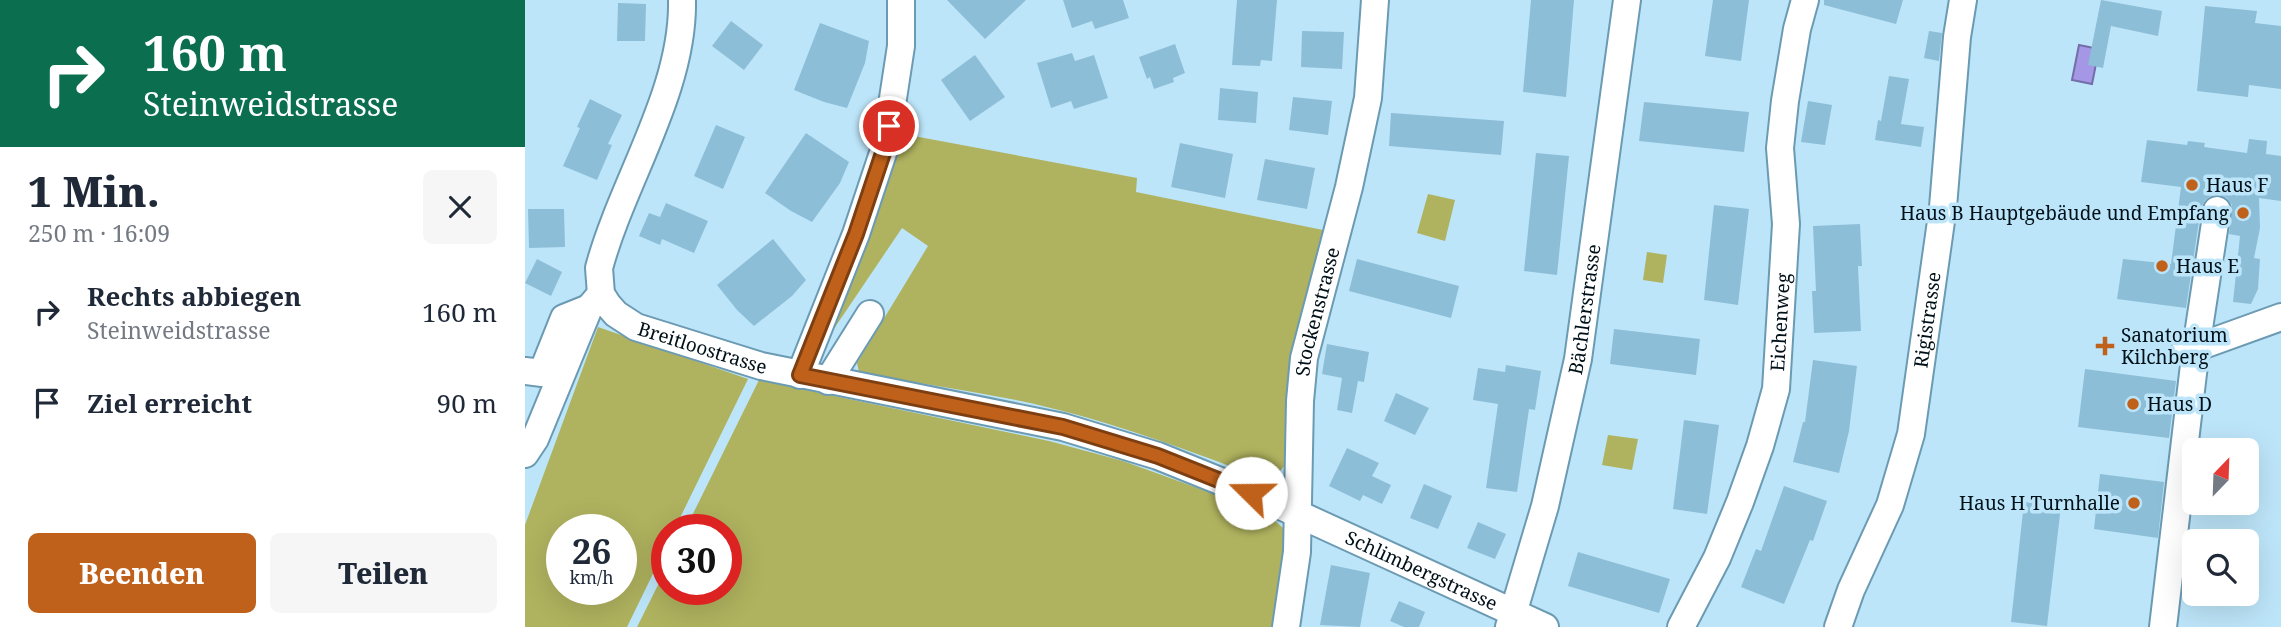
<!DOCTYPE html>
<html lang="de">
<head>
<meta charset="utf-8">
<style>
  body { margin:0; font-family:"Noto Serif",serif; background:#f6f6f7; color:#1f2937; height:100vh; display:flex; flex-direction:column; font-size:26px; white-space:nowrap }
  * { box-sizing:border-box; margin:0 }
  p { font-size:23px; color:#747a83 }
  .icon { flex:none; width:38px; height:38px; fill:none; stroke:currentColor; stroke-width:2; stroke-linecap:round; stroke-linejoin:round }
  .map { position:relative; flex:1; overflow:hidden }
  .sheet { display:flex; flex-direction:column; background:#fff; width:525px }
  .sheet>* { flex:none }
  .guide { background:#0b6e4f; color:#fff; overflow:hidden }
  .needle { width:46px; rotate:23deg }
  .buttons { position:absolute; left:1657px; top:438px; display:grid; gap:14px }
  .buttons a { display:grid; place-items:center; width:77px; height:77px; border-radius:10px; background:#fff; box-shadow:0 7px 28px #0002; font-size:35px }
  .speed { position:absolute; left:21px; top:514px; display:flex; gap:14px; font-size:35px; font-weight:700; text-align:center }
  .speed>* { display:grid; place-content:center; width:91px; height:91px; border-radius:50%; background:#fff; box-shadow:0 7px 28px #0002; line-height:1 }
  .speed small { font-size:18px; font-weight:400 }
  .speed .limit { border:10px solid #d22; background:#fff; color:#111 }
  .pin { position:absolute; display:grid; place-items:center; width:60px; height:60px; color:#fff; margin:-30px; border:4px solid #fff; border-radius:50%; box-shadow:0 2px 7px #0007 }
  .me { position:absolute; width:77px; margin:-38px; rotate:292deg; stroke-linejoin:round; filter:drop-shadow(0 0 5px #0008) }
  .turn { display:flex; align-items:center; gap:24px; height:147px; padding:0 28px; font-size:32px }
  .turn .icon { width:91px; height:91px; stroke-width:2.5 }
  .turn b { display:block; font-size:49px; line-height:60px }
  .round { display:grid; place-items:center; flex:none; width:74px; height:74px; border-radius:10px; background:#f6f6f7 }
  .headline { display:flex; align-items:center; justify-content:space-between; height:119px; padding:0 28px }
  h1 { font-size:42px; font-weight:800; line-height:52px }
  .button { display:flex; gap:14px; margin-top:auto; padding:14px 28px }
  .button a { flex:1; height:80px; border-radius:10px; background:#c0611b; color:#fff; font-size:28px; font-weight:800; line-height:80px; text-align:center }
  .button a+a { background:#f6f6f7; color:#1f2937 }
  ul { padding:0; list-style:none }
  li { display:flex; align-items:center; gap:21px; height:91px; padding:0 28px }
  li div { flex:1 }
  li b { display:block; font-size:26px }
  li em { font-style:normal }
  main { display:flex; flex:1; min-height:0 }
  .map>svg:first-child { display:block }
</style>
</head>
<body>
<main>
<section class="sheet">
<div class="guide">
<div class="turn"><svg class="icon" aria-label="right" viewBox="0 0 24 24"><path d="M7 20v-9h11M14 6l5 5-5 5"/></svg><div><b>160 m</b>Steinweidstrasse</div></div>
</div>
<div class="headline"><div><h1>1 Min.</h1><p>250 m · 16:09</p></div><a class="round"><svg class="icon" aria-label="close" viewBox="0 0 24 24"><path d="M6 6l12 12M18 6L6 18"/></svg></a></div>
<ul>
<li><svg class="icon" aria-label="right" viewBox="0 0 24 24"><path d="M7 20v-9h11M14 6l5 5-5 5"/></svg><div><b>Rechts abbiegen</b><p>Steinweidstrasse</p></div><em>160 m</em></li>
<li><svg class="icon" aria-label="arrive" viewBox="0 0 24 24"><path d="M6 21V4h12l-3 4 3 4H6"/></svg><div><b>Ziel erreicht</b></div><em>90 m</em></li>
</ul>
<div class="button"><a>Beenden</a><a>Teilen</a></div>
</section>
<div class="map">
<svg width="1756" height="627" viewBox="0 0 1756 627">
  <rect width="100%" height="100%" fill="#bde5f9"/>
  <g fill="#afb25e" fill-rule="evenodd">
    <path d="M378,134L612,178L611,192L798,230L765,373L762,461C755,476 744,477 729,475C652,446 573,417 491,400C439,390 386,382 334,372L332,363L403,246L377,228L298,345Z"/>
    <polygon points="903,194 930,200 920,241 892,233"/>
    <polygon points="1122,252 1142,255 1138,283 1118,280"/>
    <path d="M73,327L223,379L149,530H142V545L102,627H0V525ZM37,530H96V590H37Z"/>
    <polygon points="234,380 524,441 598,461 681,491 749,520 758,528 761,542 747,627 112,627 142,567 142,590 201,590 201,530 160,530"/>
    <polygon points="1083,435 1113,439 1107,470 1077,465"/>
  </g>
  <polygon fill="#a497e5" stroke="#736ea8" stroke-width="2" points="1554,45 1574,49 1567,84 1547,80"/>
  <g fill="#8dbed7">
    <polygon points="422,0 501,0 460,39"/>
    <polygon points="538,0 598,0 604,18 570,29 567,21 547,28"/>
    <polygon points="712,0 752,0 747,61 736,60 735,66 707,65"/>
    <polygon points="1006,0 1049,0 1041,97 998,92"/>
    <polygon points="1188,0 1224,0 1216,61 1180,56"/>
    <polygon points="1299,0 1378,0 1371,24 1299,5"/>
    <polygon points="1576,0 1637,11 1633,36 1586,26 1578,68 1563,65"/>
    <polygon points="93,3 121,4 120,41 92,41"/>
    <polygon points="1680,6 1732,11 1730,23 1756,26 1756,89 1724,85 1723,97 1672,91"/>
    <polygon points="206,21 238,45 219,70 187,46"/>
    <polygon points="295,23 344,41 340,63 322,108 299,102 269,90"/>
    <polygon points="777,31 819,32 817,69 776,67"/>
    <polygon points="1404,31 1417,33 1414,61 1399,58"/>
    <polygon points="650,44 660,73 648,78 649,82 629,89 625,77 622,79 614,57"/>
    <polygon points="547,53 550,61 569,55 583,98 549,109 546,101 526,108 512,63"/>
    <polygon points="450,55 480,97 445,121 416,80"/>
    <polygon points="1364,76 1384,79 1376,124 1399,127 1396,147 1350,140 1353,120 1356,121"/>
    <polygon points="695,88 733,92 731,123 693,120"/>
    <polygon points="768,97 807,101 803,135 764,130"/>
    <polygon points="65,99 97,115 83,144 87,145 72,180 38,166 55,128 52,127"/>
    <polygon points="1283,101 1307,105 1300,145 1276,142"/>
    <polygon points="1119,102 1224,112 1219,152 1114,141"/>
    <polygon points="866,113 979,121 976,155 864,146"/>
    <polygon points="191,125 220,137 198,189 169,176"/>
    <polygon points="281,133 324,162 315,183 287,222 266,211 240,193"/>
    <polygon points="1724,139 1742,141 1741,154 1756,156 1756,201 1734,198 1735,228 1729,258 1735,259 1733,289 1726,304 1708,302 1715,236 1704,234 1707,205 1702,198 1694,194 1687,195 1680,200 1676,208 1661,308 1592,299 1598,259 1646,264 1656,187 1616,182 1622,140 1662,145 1663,141 1680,143 1679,147 1722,153"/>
    <polygon points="655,143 708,154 700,198 646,187"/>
    <polygon points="1011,153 1044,156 1032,275 999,271"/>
    <polygon points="740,159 790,168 782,209 732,200"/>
    <polygon points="141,203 183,221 169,253 137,239 135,245 114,236 124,213 135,217"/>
    <polygon points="1189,205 1224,209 1213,305 1179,300"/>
    <polygon points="3,209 39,209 40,247 4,248"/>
    <polygon points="1335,224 1337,266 1333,266 1336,331 1289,333 1287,291 1291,291 1288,226"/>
    <polygon points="248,239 281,280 267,296 229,326 212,310 192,285"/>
    <polygon points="12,259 37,272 26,296 0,283"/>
    <polygon points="832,259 934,286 926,318 824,291"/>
    <polygon points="1089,329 1175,339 1171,375 1085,364"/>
    <polygon points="802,344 844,352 839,382 833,381 827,413 812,410 817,378 797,374"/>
    <polygon points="1288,360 1332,366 1324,431 1314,473 1268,462 1278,422 1280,422"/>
    <polygon points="981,365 1016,371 1010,410 1004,409 992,492 961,488 973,404 948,400 953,368 980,372"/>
    <polygon points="1560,369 1651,381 1644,438 1553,427"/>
    <polygon points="871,393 904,408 890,435 859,421"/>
    <polygon points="1159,420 1194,425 1182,514 1148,509"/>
    <polygon points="822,448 854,463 847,476 866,485 857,504 838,495 835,501 804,486"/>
    <polygon points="1575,474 1639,482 1633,538 1569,529"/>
    <polygon points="899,484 927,496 913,529 885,518"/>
    <polygon points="1259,486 1302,501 1288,541 1285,540 1259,604 1216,587 1231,549 1236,551"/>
    <polygon points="1499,502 1536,506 1522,626 1486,622"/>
    <polygon points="953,522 981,534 970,559 942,548"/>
    <polygon points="1053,552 1145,579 1134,613 1043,586"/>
    <polygon points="806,565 845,573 835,627 795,625"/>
    <polygon points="874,601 900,612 894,627 879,627 865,621"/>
  </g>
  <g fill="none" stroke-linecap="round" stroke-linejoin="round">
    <g stroke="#6b9ab3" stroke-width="30">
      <g id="minor">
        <path id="s1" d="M157,0C159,91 97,182 74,268L76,294L83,305L91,314L111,327L236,366L538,427L633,456L747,502L1020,627"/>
        <polyline points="1659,352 1756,317"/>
        <polyline points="0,371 17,373 39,318 64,308"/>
        <polyline points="275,375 331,234 361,144 376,46 376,0"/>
        <polyline points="303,381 345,314"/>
        <polyline points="0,454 10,439 64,308 76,294"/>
        <path id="s2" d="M761,627L772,552L775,401L779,358L824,187L843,98L850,0"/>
        <path id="s3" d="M984,627L1020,506L1053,359L1102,0"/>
        <path id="s4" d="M1156,627L1192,558L1215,502L1235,446L1251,389L1261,224L1255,148L1260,101L1272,29L1280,0"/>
        <path id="s5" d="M1313,627L1326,590L1365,505L1386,434L1418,207L1432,37L1438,0"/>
        <polyline points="1638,627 1671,348 1692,210"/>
      </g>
    </g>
    <use href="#minor" stroke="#fff" stroke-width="26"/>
  </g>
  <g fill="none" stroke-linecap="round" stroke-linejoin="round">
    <g stroke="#7d3f12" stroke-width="18">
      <polyline id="route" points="364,126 361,144 331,234 275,375 538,427 633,456 726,493"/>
    </g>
    <use href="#route" stroke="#c0611b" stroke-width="12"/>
  </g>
  <g fill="#c0611b" stroke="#bde5f9" stroke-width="2.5">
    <circle cx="1667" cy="185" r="7"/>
    <circle cx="1718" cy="213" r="7"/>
    <circle cx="1637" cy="266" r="7"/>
    <path d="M1576.5 335.5h7v7h7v7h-7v7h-7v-7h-7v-7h7z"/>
    <circle cx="1608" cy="404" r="7"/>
    <circle cx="1609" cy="503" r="7"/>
  </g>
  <g text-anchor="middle" stroke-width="7" stroke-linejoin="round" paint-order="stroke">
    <g font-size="19" fill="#001018" stroke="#bde5f9" text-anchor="start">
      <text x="1681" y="192">Haus F</text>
      <text x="1704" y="220" text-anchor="end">Haus B Hauptgebäude und Empfang</text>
      <text x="1651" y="273">Haus E</text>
      <text x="1596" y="342">Sanatorium<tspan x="1596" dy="22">Kilchberg</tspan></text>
      <text x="1622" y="411">Haus D</text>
      <text x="1595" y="510" text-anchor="end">Haus H Turnhalle</text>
    </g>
    <g font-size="19" fill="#001018" stroke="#bde5f9">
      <text dy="7" stroke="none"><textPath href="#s3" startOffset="327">Bächlerstrasse</textPath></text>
      <text dy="7" stroke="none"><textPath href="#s2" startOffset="318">Stockenstrasse</textPath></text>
      <text dy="7" stroke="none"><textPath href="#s5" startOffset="322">Rigistrasse</textPath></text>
      <text dy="7" stroke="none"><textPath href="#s4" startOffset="324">Eichenweg</textPath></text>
      <text dy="7" stroke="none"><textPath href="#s1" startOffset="427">Breitloostrasse</textPath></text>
      <text dy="7" stroke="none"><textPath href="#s1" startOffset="1183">Schlimbergstrasse</textPath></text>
    </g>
  </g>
</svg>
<div class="buttons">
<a><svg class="needle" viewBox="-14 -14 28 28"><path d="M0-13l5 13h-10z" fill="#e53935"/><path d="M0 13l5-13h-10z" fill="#747a83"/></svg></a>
<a><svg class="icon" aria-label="search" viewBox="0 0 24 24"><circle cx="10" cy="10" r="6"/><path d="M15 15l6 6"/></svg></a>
</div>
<div class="speed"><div>26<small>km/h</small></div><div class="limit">30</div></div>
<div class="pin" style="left:364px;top:126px;background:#d93025"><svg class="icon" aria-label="arrive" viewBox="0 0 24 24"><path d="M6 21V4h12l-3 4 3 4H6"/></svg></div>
<svg class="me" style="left:726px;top:493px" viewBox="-20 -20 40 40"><circle r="19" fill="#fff"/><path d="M0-13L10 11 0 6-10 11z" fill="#c0611b"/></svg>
</div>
</main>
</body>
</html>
